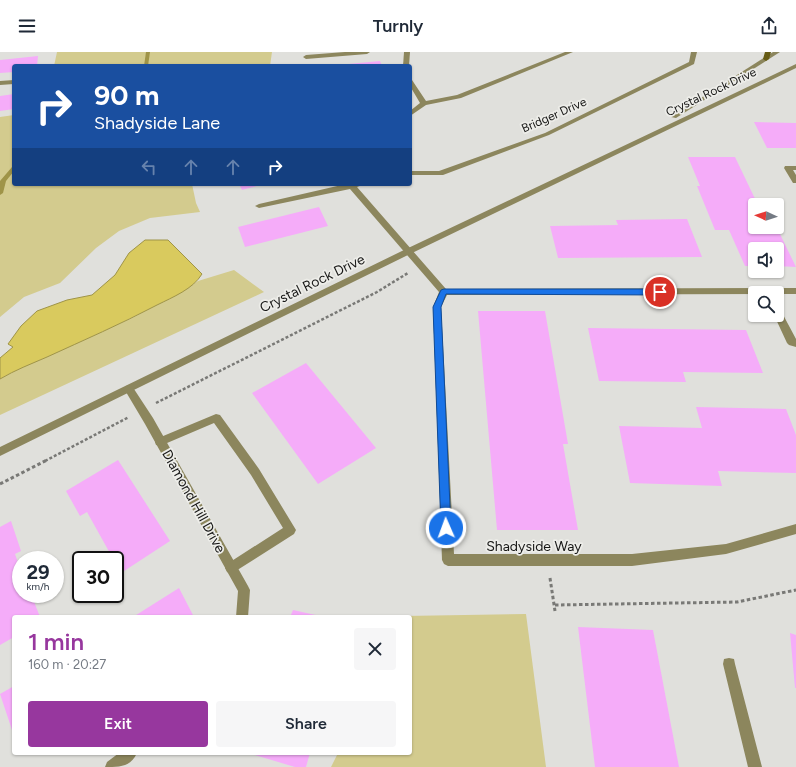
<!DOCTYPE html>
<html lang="en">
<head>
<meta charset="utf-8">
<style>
  body { margin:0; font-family:Figtree,sans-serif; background:#f6f6f7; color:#1f2937; height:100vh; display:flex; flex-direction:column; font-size:15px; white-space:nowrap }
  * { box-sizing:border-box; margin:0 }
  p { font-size:13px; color:#747a83 }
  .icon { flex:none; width:22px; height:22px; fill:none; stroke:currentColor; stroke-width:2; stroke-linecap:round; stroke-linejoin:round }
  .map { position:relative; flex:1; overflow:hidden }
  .sheet { position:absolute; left:12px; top:563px; width:400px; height:140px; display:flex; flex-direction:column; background:#fff; border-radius:4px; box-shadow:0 1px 3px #0004 }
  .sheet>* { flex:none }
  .guide { position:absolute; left:12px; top:12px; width:400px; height:122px; border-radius:4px; box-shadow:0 1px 3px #0004; background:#1a4fa0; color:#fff; overflow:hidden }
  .needle { width:26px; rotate:273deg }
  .fabs { position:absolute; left:748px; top:146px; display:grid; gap:8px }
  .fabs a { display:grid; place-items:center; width:36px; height:36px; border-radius:4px; background:#fff; box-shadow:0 1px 3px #0004; font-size:20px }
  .speed { position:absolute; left:12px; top:499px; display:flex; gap:8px; font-size:20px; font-weight:700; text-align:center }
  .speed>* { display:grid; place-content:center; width:52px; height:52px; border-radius:50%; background:#fff; box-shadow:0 1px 3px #0004; line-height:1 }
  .speed small { font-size:10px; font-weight:400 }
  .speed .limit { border:2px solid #111; border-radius:6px; background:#fff; color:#111 }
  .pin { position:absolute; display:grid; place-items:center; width:34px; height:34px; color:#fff; margin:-17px; border:2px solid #fff; border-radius:50%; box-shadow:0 1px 4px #0007 }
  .me { position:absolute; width:44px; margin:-22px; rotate:358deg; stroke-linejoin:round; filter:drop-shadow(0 0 3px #0008) }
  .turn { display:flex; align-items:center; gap:14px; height:84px; padding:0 16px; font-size:18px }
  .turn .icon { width:52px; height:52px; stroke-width:2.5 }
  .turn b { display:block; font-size:28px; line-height:34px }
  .lanes { display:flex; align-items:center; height:38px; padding:0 16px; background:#0003; justify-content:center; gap:20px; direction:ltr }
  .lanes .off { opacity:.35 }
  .round { display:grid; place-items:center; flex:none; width:42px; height:42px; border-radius:4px; background:#f6f6f7 }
  .summary { display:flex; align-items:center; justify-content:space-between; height:68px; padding:0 16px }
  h1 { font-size:24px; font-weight:600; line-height:30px; color:#97379e }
  .action { display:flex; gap:8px; margin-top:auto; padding:8px 16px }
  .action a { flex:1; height:46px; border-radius:4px; background:#97379e; color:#fff; font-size:16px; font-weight:600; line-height:46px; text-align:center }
  .action a+a { background:#f6f6f7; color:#1f2937 }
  header { display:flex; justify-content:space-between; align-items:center; height:52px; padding:0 16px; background:#fff; font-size:18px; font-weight:600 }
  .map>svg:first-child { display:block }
</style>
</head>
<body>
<header><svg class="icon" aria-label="menu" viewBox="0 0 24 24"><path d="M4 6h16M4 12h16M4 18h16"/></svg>Turnly<svg class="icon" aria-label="share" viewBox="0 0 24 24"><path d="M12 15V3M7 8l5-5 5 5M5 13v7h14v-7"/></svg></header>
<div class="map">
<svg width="796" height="715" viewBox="0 0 796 715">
  <rect width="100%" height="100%" fill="#e0e0dc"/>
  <g fill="#d3cb8e">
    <polygon points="57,0 272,0 270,14 54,14"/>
    <polygon points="14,63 14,132 192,132 196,151 200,160 150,166 119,179 96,196 60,231 24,245 0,265 0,65"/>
    <polygon points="234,218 264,240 0,363 0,327 17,317 40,308 134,265 181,240 198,229"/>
    <polygon points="526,562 546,715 331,715 338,701 410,701 410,565 404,564"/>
  </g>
  <path fill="#d9ca5e" stroke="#9f9448" d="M145,188H168L202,222C193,237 173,245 157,253C121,272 84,288 47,305C31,312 15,318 0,327V306L13,295L8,292L21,274L37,259L67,248L92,243L115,223L129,201Z"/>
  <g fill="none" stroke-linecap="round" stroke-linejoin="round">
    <g fill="#9f9448" fill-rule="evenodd">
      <polygon points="146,0 150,0 148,14 144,14"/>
      <polygon points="14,114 14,119 6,129 3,141 0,143 0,129 12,115"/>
    </g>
  </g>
  <g fill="#f5acf9">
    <polygon points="38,4 37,14 14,14 14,20 0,21 0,8"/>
    <polygon points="380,9 382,14 338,14 338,13"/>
    <polygon points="14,42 14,57 0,59 0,44"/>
    <polygon points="754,70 796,71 796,96 767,96"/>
    <polygon points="688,105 735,105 758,153 755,153 755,175 769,175 770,178 778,178 796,215 777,214 777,197 755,197 755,214 745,214 729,178 715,178 697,134 700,134"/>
    <polygon points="239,132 264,132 242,138"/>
    <polygon points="319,155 328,174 245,195 238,175"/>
    <polygon points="687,167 702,205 558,206 550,174 618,173 616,168"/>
    <polygon points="478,259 545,259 568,392 563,392 578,478 497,478"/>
    <polygon points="588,276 746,278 763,321 683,320 686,330 599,329"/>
    <polygon points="306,311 376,396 318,432 252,341"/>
    <polygon points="696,355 786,357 796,383 796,421 718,419 722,434 630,431 619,374 702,376"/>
    <polygon points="118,408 170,489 121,521 87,460 80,464 66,439"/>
    <polygon points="11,469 21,499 15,502 21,519 21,542 31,542 40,565 14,565 14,585 0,593 0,475"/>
    <polygon points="179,536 194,565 133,565"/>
    <polygon points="293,558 320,564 320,565 290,565"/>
    <polygon points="578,575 653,578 679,715 595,715"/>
    <polygon points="790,581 796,583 796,636 795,636"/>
    <polygon points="14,634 14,684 0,642"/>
    <polygon points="248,701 310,701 306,715 295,715"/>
  </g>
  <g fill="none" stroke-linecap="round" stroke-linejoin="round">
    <g stroke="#797976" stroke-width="2.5" stroke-dasharray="3 2" stroke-linecap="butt">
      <polyline points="156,351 377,240 408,221"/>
      <polyline points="45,409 129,365"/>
    </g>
    <g stroke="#797976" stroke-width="3" stroke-dasharray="3.5 2.5" stroke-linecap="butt">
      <polyline points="0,432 47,408"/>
      <polyline points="550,526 555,559"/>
      <polyline points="555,553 737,550 796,538"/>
    </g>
    <g fill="#8c865d" fill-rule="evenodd">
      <polygon points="777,256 780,257 796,287 796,295 789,293 787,291 774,263 777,263"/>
      <polygon points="216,362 220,363 259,417 296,478 294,482 231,522 227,520 225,516 227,512 283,476 251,423 214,371 160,394 156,393 155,390 156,387"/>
    </g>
    <g fill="#8c865d" fill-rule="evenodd">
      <polygon points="345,0 370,0 367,2 306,7 303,5 306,3"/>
      <polygon points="404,0 410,0 409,14 403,14"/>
      <polygon points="565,0 573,0 461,46 426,53 410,64 410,59 420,51 410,34 410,27 412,28 426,49 457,43"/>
      <polygon points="691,0 697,0 694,12 549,83 443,123 410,123 410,119 439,119 545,81 689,10"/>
      <polygon points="14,28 14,32 0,33 0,29"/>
      <polygon points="785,114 796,114 796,118 793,118 796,123 796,131 793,131 784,116"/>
      <polygon points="346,132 365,132 357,135 446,237 796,236 796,242 447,243 441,255 454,502 632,502 726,492 796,472 796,482 726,502 632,514 448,514 444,512 442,508 433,255 439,240 350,137 259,156 255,154 259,152"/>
      <polygon points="129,333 132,334 153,366 248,534 250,538 248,565 236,565 238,539 145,372 126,340 124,337 126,334"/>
      <polygon points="729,606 734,607 735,612 762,715 748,715 723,612 724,607"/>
      <path d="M119,701H137C131,715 119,715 105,715L107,710Z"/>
    </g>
    <g fill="#8c865d" fill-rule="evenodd">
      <polygon points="773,0 780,0 676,66 671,65"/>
      <polygon points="796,12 796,16 410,202 0,404 0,395 404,198"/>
    </g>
    <polygon fill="#655b14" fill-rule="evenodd" points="765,0 771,0 769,7 766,9 763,7"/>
  </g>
  <polygon fill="#1a73e8" stroke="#114b97" points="444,237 660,237 664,240 660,243 446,242 441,255 451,476 450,480 446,481 443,480 441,476 433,255 441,238"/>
  <g text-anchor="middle" stroke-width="3.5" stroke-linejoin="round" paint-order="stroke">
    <g font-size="12" fill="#171716" stroke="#edede9">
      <text transform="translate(711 40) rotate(-25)" y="4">Crystal Rock Drive</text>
      <text transform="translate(554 63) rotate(-24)" y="4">Bridger Drive</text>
    </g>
    <g font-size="14" fill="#171716" stroke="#edede9">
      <text transform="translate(312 231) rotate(-26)" y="5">Crystal Rock Drive</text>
      <text transform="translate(194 449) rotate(61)" y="5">Diamond Hill Drive</text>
      <text x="534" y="499">Shadyside Way</text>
    </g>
  </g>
</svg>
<div class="fabs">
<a><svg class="needle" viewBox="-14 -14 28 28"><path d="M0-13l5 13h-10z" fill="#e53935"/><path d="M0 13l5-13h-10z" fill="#747a83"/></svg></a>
<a><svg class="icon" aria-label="sound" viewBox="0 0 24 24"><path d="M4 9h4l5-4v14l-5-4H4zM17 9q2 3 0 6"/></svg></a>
<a><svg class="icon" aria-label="search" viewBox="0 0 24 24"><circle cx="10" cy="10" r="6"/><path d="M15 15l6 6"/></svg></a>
</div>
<div class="speed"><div>29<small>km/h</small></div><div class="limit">30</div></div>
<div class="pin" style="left:660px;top:240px;background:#d93025"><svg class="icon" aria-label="arrive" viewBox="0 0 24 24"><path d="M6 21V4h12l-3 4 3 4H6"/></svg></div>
<svg class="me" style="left:446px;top:476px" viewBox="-20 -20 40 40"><circle r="17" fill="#1a73e8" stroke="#fff" stroke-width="3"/><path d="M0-11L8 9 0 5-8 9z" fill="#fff"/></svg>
<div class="guide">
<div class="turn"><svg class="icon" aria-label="right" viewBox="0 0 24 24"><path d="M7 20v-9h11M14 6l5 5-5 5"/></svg><div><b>90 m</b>Shadyside Lane</div></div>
<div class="lanes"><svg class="icon off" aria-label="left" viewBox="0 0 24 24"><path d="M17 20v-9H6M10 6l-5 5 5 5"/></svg><svg class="icon off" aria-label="ahead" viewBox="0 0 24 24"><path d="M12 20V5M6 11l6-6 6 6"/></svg><svg class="icon off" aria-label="ahead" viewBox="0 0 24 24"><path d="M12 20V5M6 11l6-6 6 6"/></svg><svg class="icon" aria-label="right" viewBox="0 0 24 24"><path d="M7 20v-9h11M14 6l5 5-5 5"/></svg></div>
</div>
<section class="sheet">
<div class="summary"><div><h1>1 min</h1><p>160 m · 20:27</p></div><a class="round"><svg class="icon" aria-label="close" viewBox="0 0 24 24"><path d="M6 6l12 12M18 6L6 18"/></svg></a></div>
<div class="action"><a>Exit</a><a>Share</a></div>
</section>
</div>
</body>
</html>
